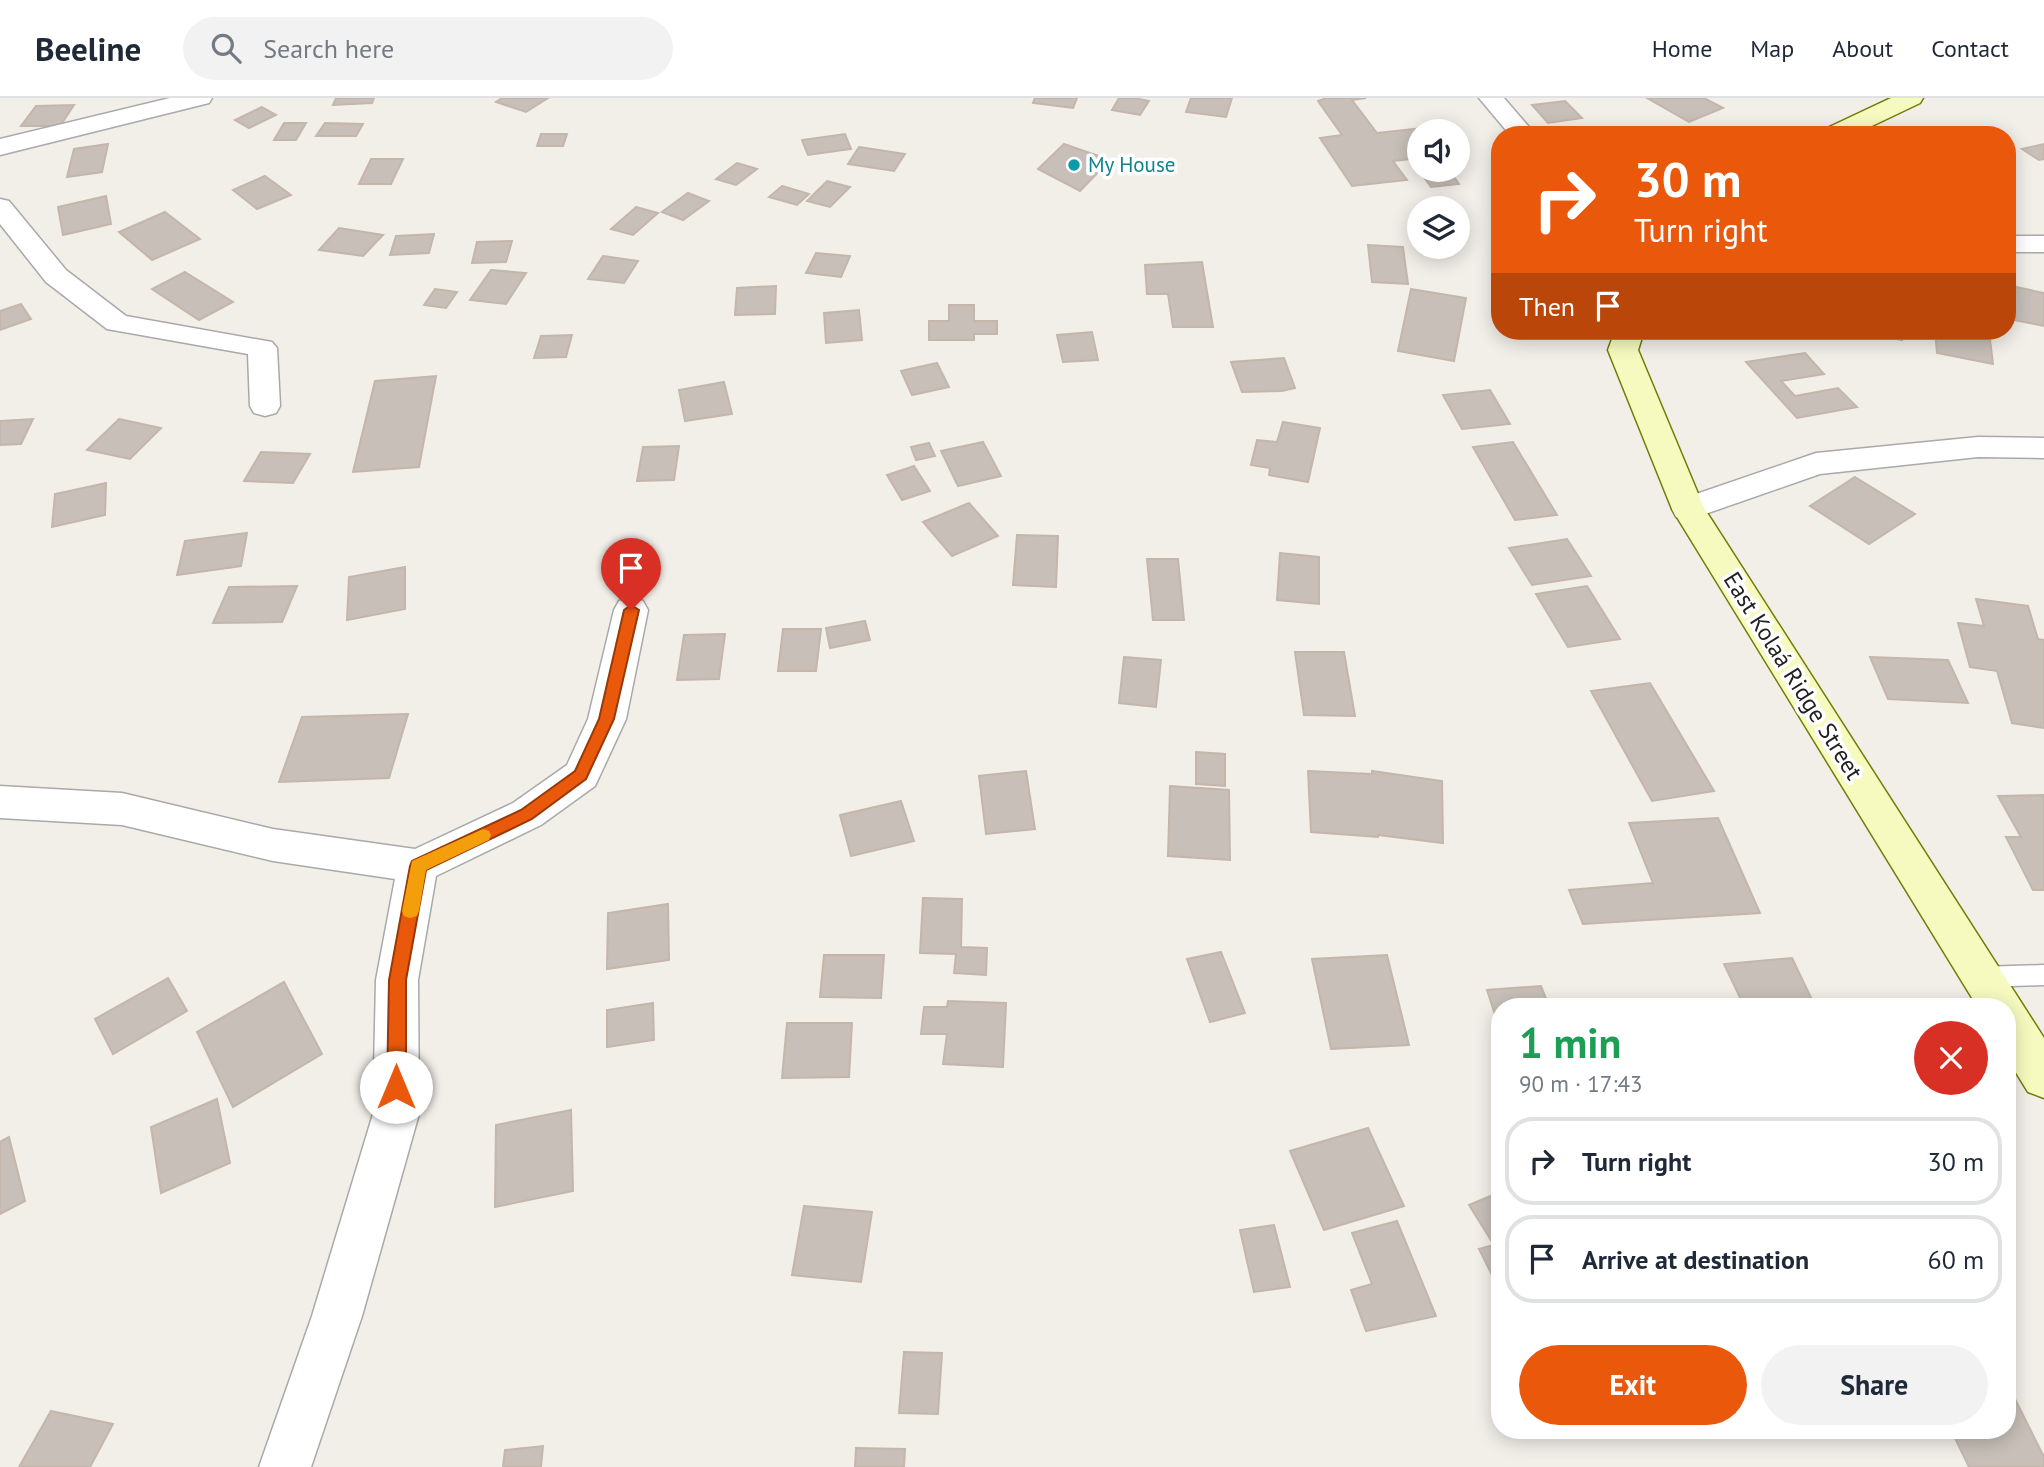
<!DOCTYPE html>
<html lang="en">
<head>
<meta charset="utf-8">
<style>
  body { margin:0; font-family:"PT Sans",sans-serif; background:#f2f2f3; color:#1f2937; height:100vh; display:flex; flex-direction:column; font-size:26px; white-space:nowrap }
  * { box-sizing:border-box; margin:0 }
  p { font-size:23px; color:#747a83 }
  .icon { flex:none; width:38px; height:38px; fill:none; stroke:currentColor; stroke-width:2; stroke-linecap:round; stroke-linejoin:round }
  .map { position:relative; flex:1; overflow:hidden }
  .details { position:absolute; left:1491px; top:900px; width:525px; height:441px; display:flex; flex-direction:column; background:#fff; border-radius:28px; box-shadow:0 4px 18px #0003 }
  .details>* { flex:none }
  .guide { position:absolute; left:1491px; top:28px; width:525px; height:214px; border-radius:28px; box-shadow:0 4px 18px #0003; background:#ea580c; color:#fff; overflow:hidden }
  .fabs { position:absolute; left:1407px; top:21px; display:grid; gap:14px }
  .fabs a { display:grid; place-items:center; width:63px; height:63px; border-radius:50%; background:#fff; box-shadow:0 4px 18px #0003; font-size:35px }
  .pin { position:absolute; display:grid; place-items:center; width:60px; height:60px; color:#fff; margin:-72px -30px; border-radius:50% 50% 50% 0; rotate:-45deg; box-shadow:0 0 7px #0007 }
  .pin .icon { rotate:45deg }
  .me { position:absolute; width:77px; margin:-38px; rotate:0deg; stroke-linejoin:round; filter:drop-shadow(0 0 5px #0008) }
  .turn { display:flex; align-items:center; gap:24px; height:147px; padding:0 28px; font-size:32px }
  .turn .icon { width:91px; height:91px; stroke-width:2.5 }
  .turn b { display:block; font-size:49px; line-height:60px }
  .then { display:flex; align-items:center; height:66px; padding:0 28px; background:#0003; gap:14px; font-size:26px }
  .round { display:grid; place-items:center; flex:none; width:74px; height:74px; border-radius:37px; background:#f2f2f3 }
  .summary { display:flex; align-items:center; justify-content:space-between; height:119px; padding:0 28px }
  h1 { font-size:42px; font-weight:800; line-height:52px; color:#1e9e55 }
  .button { display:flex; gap:14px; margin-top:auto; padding:14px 28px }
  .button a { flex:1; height:80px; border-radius:42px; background:#ea580c; color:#fff; font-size:28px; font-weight:800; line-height:80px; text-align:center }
  .button a+a { background:#f2f2f3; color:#1f2937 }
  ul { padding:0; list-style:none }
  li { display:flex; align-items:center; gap:21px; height:88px; margin:0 14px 10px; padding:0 14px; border:4px solid #e0e1e3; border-radius:28px }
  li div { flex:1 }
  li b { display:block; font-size:26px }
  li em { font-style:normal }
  header { display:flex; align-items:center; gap:42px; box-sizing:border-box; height:98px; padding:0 35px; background:#fff; border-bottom:2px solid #e0e1e3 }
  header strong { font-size:33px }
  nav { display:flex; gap:38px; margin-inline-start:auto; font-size:24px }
  .search { width:490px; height:63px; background:#f2f2f3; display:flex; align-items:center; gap:18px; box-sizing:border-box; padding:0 24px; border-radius:38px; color:#747a83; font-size:26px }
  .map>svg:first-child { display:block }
</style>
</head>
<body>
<header>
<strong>Beeline</strong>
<div class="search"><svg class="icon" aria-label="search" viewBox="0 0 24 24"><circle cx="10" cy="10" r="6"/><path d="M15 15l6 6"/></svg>Search here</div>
<nav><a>Home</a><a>Map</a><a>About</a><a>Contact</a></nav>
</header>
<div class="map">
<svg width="2044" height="1369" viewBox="0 0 2044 1369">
  <rect width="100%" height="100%" fill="#f2efe9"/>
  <g fill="#c7bfb8" stroke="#c4b6ab" stroke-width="2">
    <polygon points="336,0 374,0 372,5 333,7"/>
    <polygon points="502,0 548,0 526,14 496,4"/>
    <polygon points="1035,0 1077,0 1073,10 1033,5"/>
    <polygon points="1119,0 1134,0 1149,3 1140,17 1112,12"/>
    <polygon points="1191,0 1232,0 1226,19 1186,14"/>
    <polygon points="1326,0 1366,0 1352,2 1377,35 1432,29 1435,33 1419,33 1419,72 1449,72 1459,86 1431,89 1411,61 1393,63 1407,82 1352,88 1320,40 1342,37 1318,3"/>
    <polygon points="1647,0 1704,0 1723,10 1689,24"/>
    <polygon points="1565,3 1582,20 1548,25 1532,7"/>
    <polygon points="74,7 60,28 21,28 36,8"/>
    <polygon points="262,9 276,17 249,30 235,22"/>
    <polygon points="284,25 306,25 296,42 274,42"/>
    <polygon points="325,25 363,26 356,38 316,38"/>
    <polygon points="541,36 567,36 563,48 537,48"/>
    <polygon points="845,36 851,51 808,57 802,42"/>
    <polygon points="108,46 102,74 67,79 74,51"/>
    <polygon points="1064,46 1110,62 1080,93 1038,71"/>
    <polygon points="2044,46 2044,61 2039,62 2022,51"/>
    <polygon points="859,49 905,56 894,73 848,66"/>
    <polygon points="371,61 403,61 391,86 359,86"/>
    <polygon points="737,65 757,71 736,87 716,81"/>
    <polygon points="265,78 291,97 257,111 233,92"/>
    <polygon points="827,83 850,89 830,109 807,103"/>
    <polygon points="782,88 809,96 797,107 769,99"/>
    <polygon points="688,95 709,103 683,122 662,114"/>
    <polygon points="106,98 111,126 63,137 58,109"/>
    <polygon points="636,109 658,115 633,137 611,131"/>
    <polygon points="165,114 200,141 152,162 119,134"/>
    <polygon points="339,130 383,137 363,158 319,152"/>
    <polygon points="434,136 429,155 390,157 396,138"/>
    <polygon points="512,143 506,164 472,165 477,144"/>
    <polygon points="1368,147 1403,149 1408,186 1372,184"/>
    <polygon points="816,155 850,158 841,179 806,175"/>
    <polygon points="603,158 638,163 624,185 588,181"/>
    <polygon points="1202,164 1213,229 1173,229 1168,196 1147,196 1145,167"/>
    <polygon points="491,172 526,175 506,206 470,202"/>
    <polygon points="185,174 233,204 199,222 152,191"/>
    <polygon points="2007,187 2044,195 2044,228 2009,221"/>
    <polygon points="776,188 775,216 735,217 737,190"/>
    <polygon points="435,191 457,194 446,210 424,207"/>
    <polygon points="1411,191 1466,200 1454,263 1398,253"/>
    <polygon points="21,206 31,221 0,232 0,213"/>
    <polygon points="949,207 974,207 974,223 997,223 997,236 974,236 974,242 929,242 929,223 949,223"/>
    <polygon points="859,212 862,242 826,245 824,215"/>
    <polygon points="1855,233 1902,233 1902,242"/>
    <polygon points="1935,233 1989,233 1993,266 1937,255"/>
    <polygon points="1092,234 1098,262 1063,264 1057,237"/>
    <polygon points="572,237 566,259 534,260 541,238"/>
    <polygon points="1805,255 1824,276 1781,283 1795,298 1838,290 1857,309 1797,320 1746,264"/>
    <polygon points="1284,260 1295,290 1282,293 1242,294 1231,264"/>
    <polygon points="937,265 949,289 912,297 901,273"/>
    <polygon points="436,278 419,369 353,374 375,283"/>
    <polygon points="724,284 732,316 685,323 679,292"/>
    <polygon points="1490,292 1510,326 1462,331 1443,297"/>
    <polygon points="33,321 21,346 0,347 0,323"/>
    <polygon points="119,321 161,330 130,361 87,352"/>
    <polygon points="1283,324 1320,330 1308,384 1269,377 1270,370 1251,367 1257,342 1277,344"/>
    <polygon points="983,344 1001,378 958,388 941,353"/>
    <polygon points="1513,344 1557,417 1515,422 1473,349"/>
    <polygon points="929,345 935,358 916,362 911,349"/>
    <polygon points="679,348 674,382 637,383 643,349"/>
    <polygon points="261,354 310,356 293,385 244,383"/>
    <polygon points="914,368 930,393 902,402 887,377"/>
    <polygon points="1855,379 1915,416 1869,446 1810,408"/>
    <polygon points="106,385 105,417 52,429 55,396"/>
    <polygon points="969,405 998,438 952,458 923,424"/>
    <polygon points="247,435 241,468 177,477 185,443"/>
    <polygon points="1017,437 1058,438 1056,489 1013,487"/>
    <polygon points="1567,441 1591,478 1532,487 1509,450"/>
    <polygon points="1280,455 1319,459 1319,506 1277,502"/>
    <polygon points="1147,461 1178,461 1184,522 1153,522"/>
    <polygon points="405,469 405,511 347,522 349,479"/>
    <polygon points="297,488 282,524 213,525 229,489"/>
    <polygon points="1587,488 1620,541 1568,549 1536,496"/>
    <polygon points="1976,501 2028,508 2038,541 2044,542 2044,630 2012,625 1997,573 1970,569 1958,525 1984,528"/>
    <polygon points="865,523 870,542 830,550 826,530"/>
    <polygon points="783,531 821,531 816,573 778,573"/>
    <polygon points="725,536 719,581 677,582 684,537"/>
    <polygon points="1295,554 1344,554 1355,618 1304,617"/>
    <polygon points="1124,559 1161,562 1156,609 1119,605"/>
    <polygon points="1870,559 1948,562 1968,605 1888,601"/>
    <polygon points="1650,585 1714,693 1652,703 1591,593"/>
    <polygon points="408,616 389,680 279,684 302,619"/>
    <polygon points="1196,654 1225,656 1225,688 1196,686"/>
    <polygon points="1026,673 1035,731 986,736 979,678"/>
    <polygon points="1308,673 1372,676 1372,673 1442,683 1443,745 1378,737 1378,739 1311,734"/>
    <polygon points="1170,688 1229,692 1230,762 1168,758"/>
    <polygon points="2044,697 2044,792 2033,792 2006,739 2021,739 1998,698"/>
    <polygon points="901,703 914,743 851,758 840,717"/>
    <polygon points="1718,720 1760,815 1583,826 1569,792 1653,785 1629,725"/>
    <polygon points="923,800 962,801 961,849 987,850 986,877 954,875 956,856 920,855"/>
    <polygon points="668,806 669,862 607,871 608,815"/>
    <polygon points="1221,854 1245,915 1210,924 1187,861"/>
    <polygon points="824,857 884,857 881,900 820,899"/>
    <polygon points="1387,857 1409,947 1331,951 1312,861"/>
    <polygon points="1792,860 1815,908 1744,908 1724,866"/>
    <polygon points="168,880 187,913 113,956 95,921"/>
    <polygon points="284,884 322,956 233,1009 197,934"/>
    <polygon points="1541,888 1549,908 1500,908 1500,932 1487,892"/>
    <polygon points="948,903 1006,905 1003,969 943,966 947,936 921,936 924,909 947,909"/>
    <polygon points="653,905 654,942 607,949 607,912"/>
    <polygon points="787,925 852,925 849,979 782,980"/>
    <polygon points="217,1001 230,1065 161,1095 151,1029"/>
    <polygon points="571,1012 573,1093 495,1109 496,1027"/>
    <polygon points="1368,1030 1404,1108 1324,1132 1290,1053"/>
    <polygon points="9,1039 25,1103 0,1116 0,1044"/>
    <polygon points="1500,1094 1500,1179 1494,1181 1479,1151 1494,1147 1469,1107"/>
    <polygon points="804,1108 872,1114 861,1184 792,1177"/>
    <polygon points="1397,1123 1436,1218 1366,1233 1351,1192 1372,1186 1352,1135"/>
    <polygon points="1274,1127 1290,1189 1254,1194 1240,1132"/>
    <polygon points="904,1254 942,1255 938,1316 899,1315"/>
    <polygon points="2007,1285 2044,1359 2044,1369 1969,1369 1951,1332 2007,1332"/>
    <polygon points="51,1313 113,1326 90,1369 19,1369"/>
    <polygon points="543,1348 541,1369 503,1369 505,1352"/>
    <polygon points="856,1350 905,1351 904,1369 855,1369"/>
  </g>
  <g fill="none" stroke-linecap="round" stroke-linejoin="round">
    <g stroke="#a9a9a9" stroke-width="3">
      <polygon id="lane" points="2044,867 2044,887 1981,889 1973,886 1969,879 1973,872 1981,869"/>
    </g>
    <g stroke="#a9a9a9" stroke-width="3">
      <g id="street">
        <polygon points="170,0 212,0 209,5 0,57 0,41"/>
        <polygon points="1479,0 1504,0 1536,37 1510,37"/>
        <polygon points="0,101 9,103 66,172 126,218 272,244 277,250 280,308 276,315 265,318 254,315 250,308 248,256 107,231 46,184 0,126"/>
        <rect x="2007" y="138" width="37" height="16"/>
        <polygon points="1978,339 2044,340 2044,360 1978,359 1820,376 1688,422 1676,419 1672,411 1676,403 1816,355"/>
        <polygon points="631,499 643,503 648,512 626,621 595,688 541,727 436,778 418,882 419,1016 362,1218 311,1369 259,1369 312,1218 373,1016 376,882 395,781 273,763 122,727 0,720 0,688 122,695 273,731 415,751 513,705 567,667 588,621 614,512 619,503"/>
      </g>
    </g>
    <g stroke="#707d05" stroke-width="3">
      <g id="secondary">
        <polygon points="1891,0 1923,0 1920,5 1853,37 1820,37 1823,32"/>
        <polygon points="1615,233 1644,233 1638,252 1704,410 2044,940 2044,1000 2028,994 2007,960 2007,908 1977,908 1672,411 1608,252"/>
      </g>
    </g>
    <use href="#lane" fill="#fff" fill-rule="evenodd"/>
    <use href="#street" fill="#fff" fill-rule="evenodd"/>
    <use href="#secondary" fill="#f7fabf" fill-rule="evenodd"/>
  </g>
  <polygon fill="#ea580c" stroke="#983908" stroke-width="2" points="631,507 639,512 614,621 586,681 532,721 426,772 406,882 406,989 403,995 396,998 390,995 387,989 389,882 410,768 412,763 521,712 575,673 599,621 624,512"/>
  <polygon fill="#f59e0b" points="483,731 489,733 491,737 489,742 426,772 419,813 417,818 410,820 404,818 402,813 412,763"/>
  <circle fill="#0f9aa8" stroke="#fff" stroke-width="2.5" cx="1074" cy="67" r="7"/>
  <g text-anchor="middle" stroke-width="7" stroke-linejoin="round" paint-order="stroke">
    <g font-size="21" fill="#0d838f" stroke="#fff" text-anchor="start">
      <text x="1088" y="74">My House</text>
    </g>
    <g font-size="24" fill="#222" stroke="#fff">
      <text transform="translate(1793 578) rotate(58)" y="8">East Kolaá Ridge Street</text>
    </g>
  </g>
</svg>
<div class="fabs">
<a><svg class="icon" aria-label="sound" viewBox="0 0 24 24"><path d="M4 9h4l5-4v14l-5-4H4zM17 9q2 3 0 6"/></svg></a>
<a><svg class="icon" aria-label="layers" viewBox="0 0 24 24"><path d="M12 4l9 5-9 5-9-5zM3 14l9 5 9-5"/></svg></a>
</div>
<div class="pin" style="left:631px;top:512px;background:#d93025"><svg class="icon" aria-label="arrive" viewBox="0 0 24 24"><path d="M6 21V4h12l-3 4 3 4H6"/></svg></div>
<svg class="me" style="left:396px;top:989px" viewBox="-20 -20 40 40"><circle r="19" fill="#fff"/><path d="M0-13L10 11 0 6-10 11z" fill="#ea580c"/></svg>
<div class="guide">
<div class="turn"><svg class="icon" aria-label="right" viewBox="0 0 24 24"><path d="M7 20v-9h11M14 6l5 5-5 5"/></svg><div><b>30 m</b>Turn right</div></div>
<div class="then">Then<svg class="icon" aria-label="arrive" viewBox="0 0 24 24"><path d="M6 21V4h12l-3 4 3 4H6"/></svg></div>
</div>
<section class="details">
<div class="summary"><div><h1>1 min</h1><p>90 m · 17:43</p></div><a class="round" style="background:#d93025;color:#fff"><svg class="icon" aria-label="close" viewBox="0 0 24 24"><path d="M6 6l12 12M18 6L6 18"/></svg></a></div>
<ul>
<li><svg class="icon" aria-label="right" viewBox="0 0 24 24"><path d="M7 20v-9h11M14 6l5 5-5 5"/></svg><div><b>Turn right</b></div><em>30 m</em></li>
<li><svg class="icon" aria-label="arrive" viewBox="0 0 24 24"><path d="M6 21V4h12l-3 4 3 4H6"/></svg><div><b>Arrive at destination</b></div><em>60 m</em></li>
</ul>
<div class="button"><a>Exit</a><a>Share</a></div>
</section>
</div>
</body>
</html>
